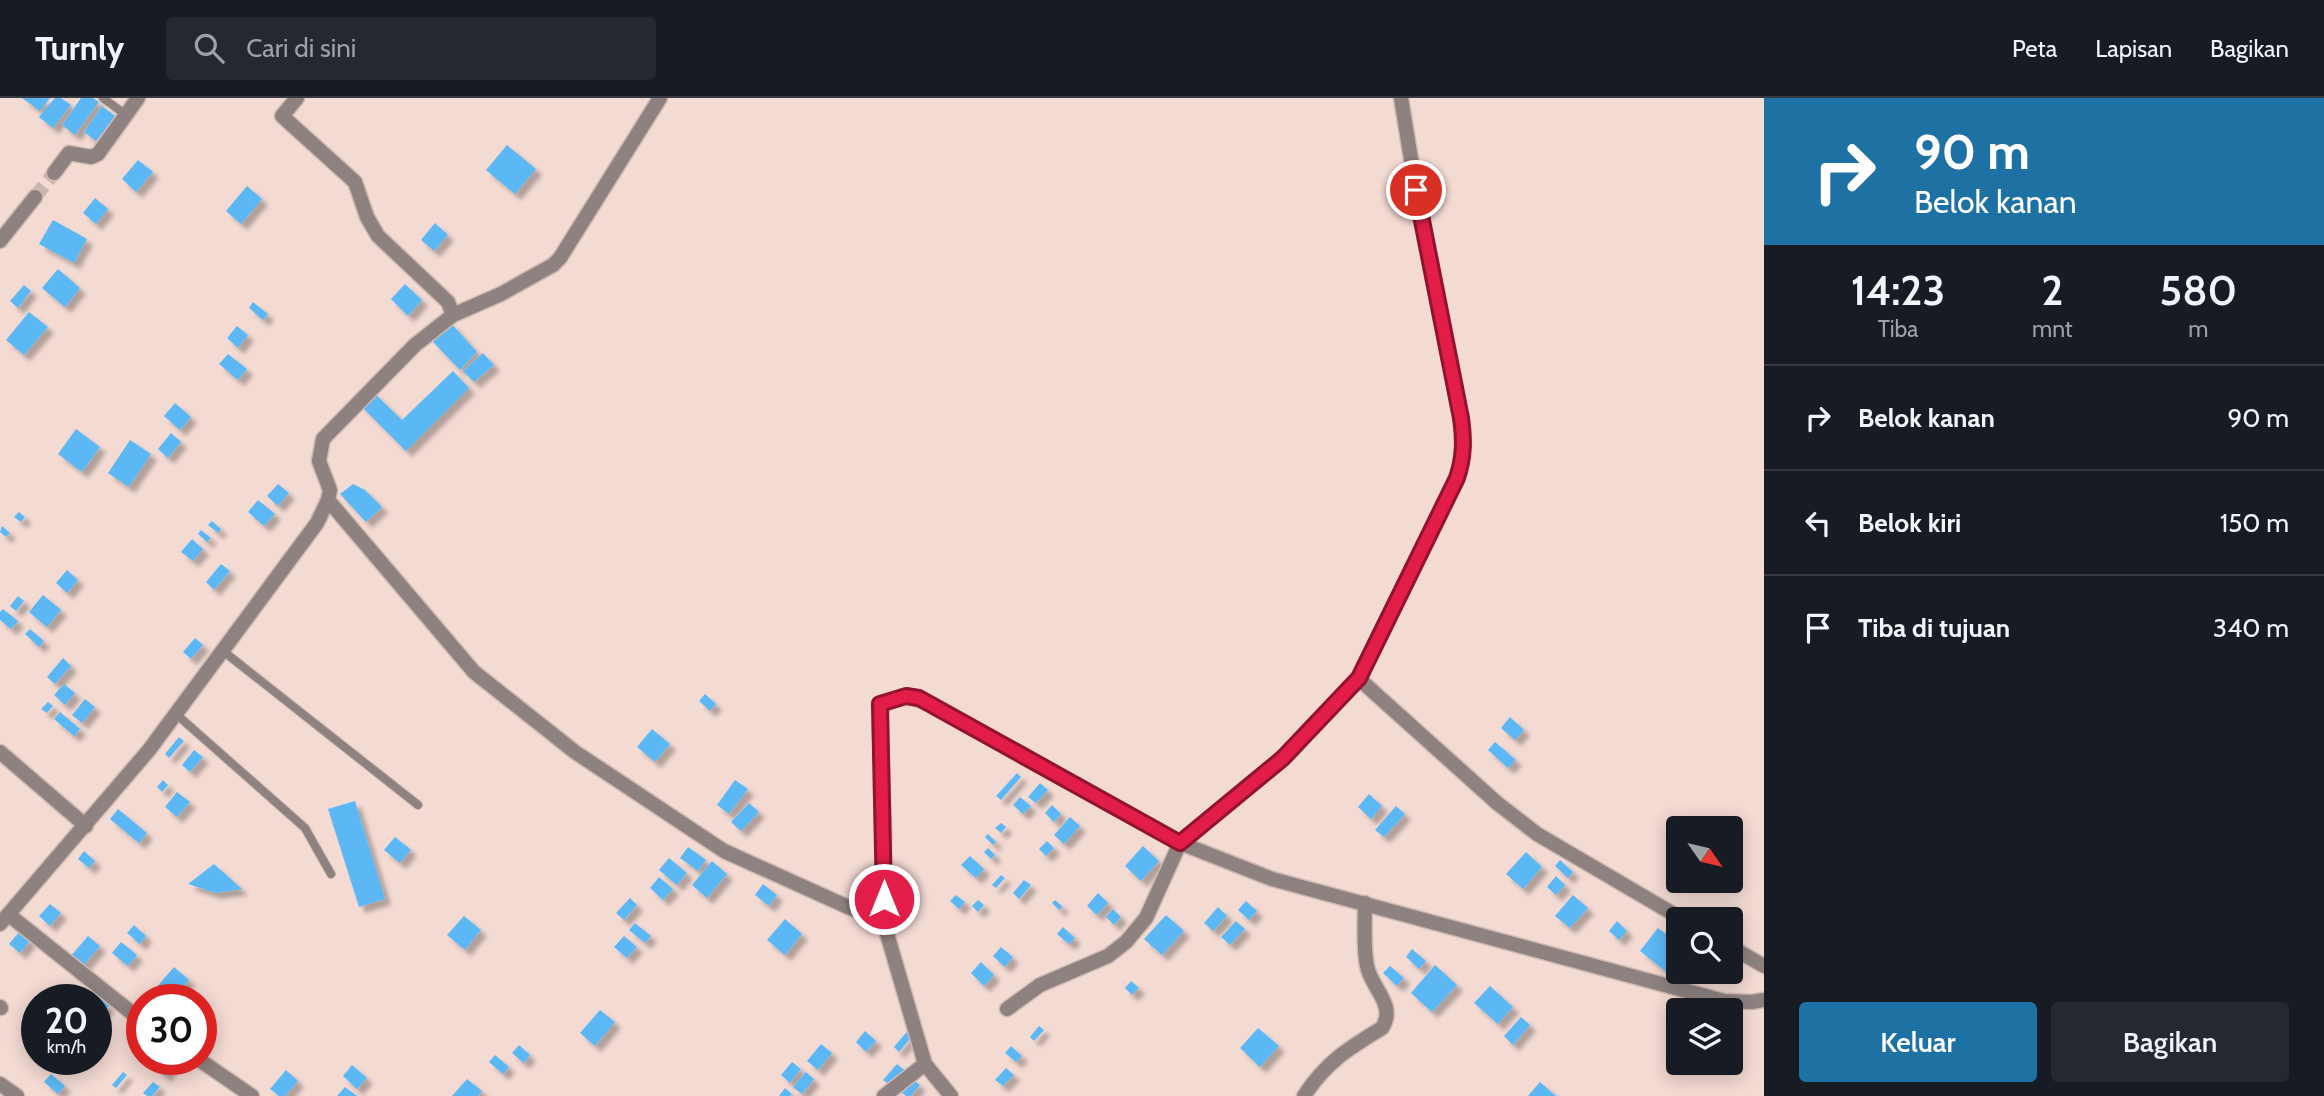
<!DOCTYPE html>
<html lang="id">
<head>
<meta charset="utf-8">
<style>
  body { margin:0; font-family:Cabin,sans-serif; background:#242831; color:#f1f3f6; height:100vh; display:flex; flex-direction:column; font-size:26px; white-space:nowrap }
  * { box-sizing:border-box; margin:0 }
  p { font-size:23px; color:#9ea1a6 }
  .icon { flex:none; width:38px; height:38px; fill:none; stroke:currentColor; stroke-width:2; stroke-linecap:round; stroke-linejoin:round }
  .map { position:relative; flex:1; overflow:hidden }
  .drawer { display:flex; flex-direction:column; background:#171b24; width:560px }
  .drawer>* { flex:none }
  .hud { background:#1d72a3; color:#fff; overflow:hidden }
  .needle { width:46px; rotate:124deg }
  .fabs { position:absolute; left:1666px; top:718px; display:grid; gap:14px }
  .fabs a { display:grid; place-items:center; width:77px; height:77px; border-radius:7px; background:#171b24; box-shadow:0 4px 18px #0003; font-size:35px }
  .speed { position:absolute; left:21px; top:886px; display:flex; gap:14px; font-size:35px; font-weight:700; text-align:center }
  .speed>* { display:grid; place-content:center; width:91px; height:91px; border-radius:50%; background:#171b24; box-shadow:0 4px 18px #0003; line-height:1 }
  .speed small { font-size:18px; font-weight:400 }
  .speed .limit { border:10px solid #d22; background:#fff; color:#111 }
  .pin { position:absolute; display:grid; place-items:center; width:60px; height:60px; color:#fff; margin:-30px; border:4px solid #fff; border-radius:50%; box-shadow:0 2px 7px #0007 }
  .me { position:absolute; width:77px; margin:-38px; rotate:0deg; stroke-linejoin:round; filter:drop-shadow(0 0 5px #0008) }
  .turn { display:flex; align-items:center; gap:24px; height:147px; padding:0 35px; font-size:32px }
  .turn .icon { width:91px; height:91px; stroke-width:2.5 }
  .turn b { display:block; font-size:49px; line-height:60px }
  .eta { display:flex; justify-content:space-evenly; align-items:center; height:119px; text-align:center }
  .eta b { font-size:42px; font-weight:600; line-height:49px }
  .cta { display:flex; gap:14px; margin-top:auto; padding:14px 35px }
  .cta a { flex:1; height:80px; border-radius:7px; background:#1d72a3; color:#fff; font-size:28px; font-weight:600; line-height:80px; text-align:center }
  .cta a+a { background:#242831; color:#f1f3f6 }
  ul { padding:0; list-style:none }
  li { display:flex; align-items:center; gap:21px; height:105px; padding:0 35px; border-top:2px solid #363941 }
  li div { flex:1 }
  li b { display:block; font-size:26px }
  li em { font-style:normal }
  header { display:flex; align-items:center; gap:42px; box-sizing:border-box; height:98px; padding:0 35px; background:#171b24; border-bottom:2px solid #363941 }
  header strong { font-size:33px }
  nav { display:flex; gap:38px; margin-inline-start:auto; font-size:24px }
  .search { width:490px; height:63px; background:#242831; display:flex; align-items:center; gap:18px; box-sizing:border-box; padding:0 24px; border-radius:7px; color:#9ea1a6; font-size:26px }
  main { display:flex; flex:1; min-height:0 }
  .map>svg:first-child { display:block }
</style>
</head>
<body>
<header>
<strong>Turnly</strong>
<div class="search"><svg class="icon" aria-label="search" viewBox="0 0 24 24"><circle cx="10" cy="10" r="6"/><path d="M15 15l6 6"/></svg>Cari di sini</div>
<nav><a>Peta</a><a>Lapisan</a><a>Bagikan</a></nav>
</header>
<main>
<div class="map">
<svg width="1764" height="998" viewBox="0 0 1764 998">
  <defs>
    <filter id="shadow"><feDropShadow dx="6" dy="6" stdDeviation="2" flood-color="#0004"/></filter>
  </defs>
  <rect width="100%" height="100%" fill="#f3dad3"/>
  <g fill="#5bb8f4" filter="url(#shadow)">
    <polygon points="22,0 50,0 40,13"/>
    <polygon points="55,0 61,0 71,7 53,30 39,19"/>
    <polygon points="81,0 93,0 99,4 75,37 62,27"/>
    <polygon points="102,8 115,18 96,43 84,34"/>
    <polygon points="507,47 536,71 515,96 486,72"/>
    <polygon points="138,62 153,74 136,94 122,81"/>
    <polygon points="247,88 262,101 241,126 226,113"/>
    <polygon points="95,100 108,111 96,126 83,115"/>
    <polygon points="53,122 87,141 74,165 39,146"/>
    <polygon points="435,125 448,137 434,153 421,142"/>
    <polygon points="58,171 80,190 65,209 42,190"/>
    <polygon points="405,186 422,202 408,218 391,201"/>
    <polygon points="24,187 31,193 18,210 10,203"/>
    <polygon points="253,204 268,216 263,222 249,210"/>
    <polygon points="29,214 48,229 24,257 6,242"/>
    <polygon points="451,225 477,254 460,272 433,244"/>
    <polygon points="237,228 248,237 238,250 227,240"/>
    <polygon points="483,255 494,267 474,284 463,273"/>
    <polygon points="228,256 247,271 238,282 219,266"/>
    <polygon points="453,273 469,290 406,353 359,306 372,293 402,322"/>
    <polygon points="175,305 191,319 180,332 164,318"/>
    <polygon points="76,331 100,349 82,374 58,356"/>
    <polygon points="171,335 181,344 168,360 158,351"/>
    <polygon points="130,342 151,356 129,389 108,375"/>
    <polygon points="278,386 289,395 278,408 267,398"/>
    <polygon points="353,386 365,392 382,409 366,424 340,396"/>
    <polygon points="258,402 275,416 264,428 248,414"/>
    <polygon points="19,414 25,419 21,424 14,419"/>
    <polygon points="212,423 221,431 218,435 208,427"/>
    <polygon points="2,428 10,435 6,439 0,434"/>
    <polygon points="201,432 211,440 207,444 198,436"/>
    <polygon points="192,441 203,451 193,463 181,454"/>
    <polygon points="221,466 230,473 214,492 206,484"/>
    <polygon points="67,472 78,482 67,495 56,485"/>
    <polygon points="43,497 61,512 47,529 29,514"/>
    <polygon points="18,498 24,503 16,513 10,508"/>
    <polygon points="3,511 18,523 11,531 0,522 0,514"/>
    <polygon points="30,531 44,543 39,549 25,536"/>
    <polygon points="195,540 203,547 191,561 183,554"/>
    <polygon points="63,560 71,568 55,586 47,579"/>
    <polygon points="64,586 75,595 65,607 54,597"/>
    <polygon points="705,596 716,606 710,613 699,603"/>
    <polygon points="85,601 95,609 82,625 72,617"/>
    <polygon points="48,604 53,608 47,615 41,611"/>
    <polygon points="60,614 80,631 74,638 54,621"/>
    <polygon points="1510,619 1524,632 1515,642 1501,630"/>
    <polygon points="652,631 670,646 655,664 637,649"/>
    <polygon points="179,639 184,643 169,660 165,656"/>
    <polygon points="1495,644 1516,662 1508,670 1488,652"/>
    <polygon points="194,652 203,659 190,674 182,667"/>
    <polygon points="1017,675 1021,679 1001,702 996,698"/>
    <polygon points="163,682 168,687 162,694 157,689"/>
    <polygon points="735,682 748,691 729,716 717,707"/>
    <polygon points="1040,685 1048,692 1036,705 1028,699"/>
    <polygon points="177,694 190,704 177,719 165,709"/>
    <polygon points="1369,696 1382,708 1371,721 1358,709"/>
    <polygon points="1020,699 1031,708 1023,716 1013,707"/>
    <polygon points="355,703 385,801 359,809 328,711"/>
    <polygon points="749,705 759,714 741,733 731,724"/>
    <polygon points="1052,707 1061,716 1054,724 1045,715"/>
    <polygon points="1396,708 1405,716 1384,739 1375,732"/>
    <polygon points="118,711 147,735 139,745 110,721"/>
    <polygon points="1070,719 1080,728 1064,746 1054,737"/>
    <polygon points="1001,725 1006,729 1001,735 995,730"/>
    <polygon points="988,736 996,744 993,747 985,739"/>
    <polygon points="395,739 411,752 400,765 384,752"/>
    <polygon points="1047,743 1054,750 1046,758 1039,751"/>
    <polygon points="1143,748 1159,763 1141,783 1125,768"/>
    <polygon points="688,749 706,762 698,773 680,760"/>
    <polygon points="988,750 995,757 991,761 984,754"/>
    <polygon points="84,753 95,763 89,770 78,761"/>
    <polygon points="1526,754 1542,769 1523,791 1506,776"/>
    <polygon points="970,758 984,771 976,780 961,767"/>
    <polygon points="669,760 687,775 677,787 659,772"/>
    <polygon points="1560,762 1573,774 1568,780 1555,768"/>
    <polygon points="712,763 727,776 707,800 692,787"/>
    <polygon points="214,766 242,791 216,795 188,786"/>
    <polygon points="1001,777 1005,780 996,790 992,787"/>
    <polygon points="1556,778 1565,787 1556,797 1547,789"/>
    <polygon points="659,779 673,791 663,802 650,790"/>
    <polygon points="1024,782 1031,787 1019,801 1013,795"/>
    <polygon points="763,786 777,797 769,808 755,797"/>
    <polygon points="1098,795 1108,805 1097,817 1087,808"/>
    <polygon points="956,797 965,804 959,811 950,803"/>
    <polygon points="1573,797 1588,810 1570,830 1555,818"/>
    <polygon points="630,800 637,807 624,822 616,815"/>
    <polygon points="978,802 984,807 978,814 972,808"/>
    <polygon points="1055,802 1063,809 1059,812 1052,805"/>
    <polygon points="1246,803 1257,813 1249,822 1238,812"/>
    <polygon points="50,806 61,815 50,828 39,818"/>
    <polygon points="1218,809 1227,818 1213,833 1204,825"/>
    <polygon points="1113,811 1121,819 1114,827 1106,819"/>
    <polygon points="1166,817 1184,833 1162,857 1144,841"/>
    <polygon points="464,818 481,832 465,852 447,837"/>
    <polygon points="785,821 802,836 785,857 767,842"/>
    <polygon points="1236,823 1245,831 1230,847 1221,839"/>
    <polygon points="1617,823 1627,833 1619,842 1609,833"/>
    <polygon points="635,825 651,838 645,845 629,832"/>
    <polygon points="134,827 146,838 140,846 127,835"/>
    <polygon points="1063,829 1075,840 1069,846 1057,836"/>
    <polygon points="1658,830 1678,845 1678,864 1669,876 1640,853"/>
    <polygon points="20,833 30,843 20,855 9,846"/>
    <polygon points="88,838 100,848 82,869 70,859"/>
    <polygon points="624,838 637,849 627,860 614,849"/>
    <polygon points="121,844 137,857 128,868 112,855"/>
    <polygon points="1001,849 1013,859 1005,869 993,858"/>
    <polygon points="1412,851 1426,863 1419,871 1406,859"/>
    <polygon points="981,864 994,877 984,888 971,875"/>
    <polygon points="1435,867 1457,887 1432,914 1411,895"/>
    <polygon points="1390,868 1404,880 1397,888 1383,875"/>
    <polygon points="174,869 189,882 172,901 155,901 150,897"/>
    <polygon points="1131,883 1139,890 1132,897 1125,890"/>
    <polygon points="1490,888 1513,909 1498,926 1474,905"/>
    <polygon points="96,897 109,908 96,923 96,901 93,901"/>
    <polygon points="600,912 615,924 595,948 580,935"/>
    <polygon points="1521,919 1530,927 1513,947 1504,938"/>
    <polygon points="1039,928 1044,932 1034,943 1030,939"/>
    <polygon points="910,930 915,935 899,954 894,949"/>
    <polygon points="1258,930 1279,948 1260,969 1240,950"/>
    <polygon points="865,933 876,943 866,954 856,944"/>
    <polygon points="821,946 832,955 818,972 807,963"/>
    <polygon points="519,947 530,957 524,965 512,955"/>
    <polygon points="1011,948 1022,958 1016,964 1005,955"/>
    <polygon points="495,957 509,969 503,976 489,964"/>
    <polygon points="48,961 59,961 61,962 56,968"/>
    <polygon points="161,962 171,970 165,978 155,969"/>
    <polygon points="792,964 801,971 790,985 781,977"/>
    <polygon points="897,966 907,974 894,990 883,982"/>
    <polygon points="352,967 367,980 357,991 343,978"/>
    <polygon points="1006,970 1014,977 1003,988 995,982"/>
    <polygon points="286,972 298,983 285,998 279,998 270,991"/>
    <polygon points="123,974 127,977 116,990 112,987"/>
    <polygon points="806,974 814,981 802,996 793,989"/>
    <polygon points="51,976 65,988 58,996 44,984"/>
    <polygon points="467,981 482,993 478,998 452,998"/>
    <polygon points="912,981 920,987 911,998 906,998 901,994"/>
    <polygon points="153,984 160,989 152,998 147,998 143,995"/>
    <polygon points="1540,984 1556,998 1528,998"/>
    <polygon points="345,989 357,998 337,998"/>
    <polygon points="785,990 792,996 790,998 779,998"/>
  </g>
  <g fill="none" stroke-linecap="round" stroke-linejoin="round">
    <polyline stroke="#cbb5af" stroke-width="14" stroke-dasharray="14 7" stroke-linecap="butt" points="35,99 54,75"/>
    <g stroke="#cfb9b3" stroke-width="10">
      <g id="service">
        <polyline points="103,0 126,17"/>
        <polyline points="223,553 418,707"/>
        <polyline points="176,616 305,730 331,776"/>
      </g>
    </g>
    <g stroke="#cfb9b3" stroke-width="17">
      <g id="minor">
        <polyline points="297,0 282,18 355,84 367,119 378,138 448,204 453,217"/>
        <polyline points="54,75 69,55 91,59 98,56 138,0"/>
        <polyline points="0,143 35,99"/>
        <polyline points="328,402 474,574 575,654 724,753 848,809 883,822"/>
        <polyline points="1358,580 1497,705 1537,736 1682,821"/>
        <polyline points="0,654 86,728"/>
        <polyline points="9,817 142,923"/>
        <polyline points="0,826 149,652 317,425 328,402 330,392 319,363 323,341 415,247 453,217 501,196 553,167 560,160 660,0"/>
        <polyline points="1731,849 1764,868"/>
        <polyline points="0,909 1,910"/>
        <path d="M1007,911L1040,887L1108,858L1126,844L1146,820L1180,745L1284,660L1358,580L1457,380C1464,359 1464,342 1461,320L1420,116L1401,0"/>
        <polyline points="198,961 252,998"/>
        <polyline points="0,986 17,998"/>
        <polyline points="884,998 925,966"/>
        <polyline points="951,998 925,966 883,822 884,737 879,606 906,598 928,605 1180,745 1272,781 1724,903 1752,904 1764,902"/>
        <path d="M1304,998C1326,964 1349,950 1382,930C1397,907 1371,890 1367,868C1363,848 1365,825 1365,805"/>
      </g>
    </g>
    <use href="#service" stroke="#8d827f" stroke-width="8"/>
    <use href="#minor" stroke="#8d827f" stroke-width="14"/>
  </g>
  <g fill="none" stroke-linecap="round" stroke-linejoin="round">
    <g stroke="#92132f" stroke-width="18">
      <path id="route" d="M884,801L880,606L906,598L919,600L1180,745L1283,660L1359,580L1457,380C1464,359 1464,342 1461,320L1416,92"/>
    </g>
    <use href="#route" stroke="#e11d48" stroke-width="12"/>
  </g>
</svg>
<div class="fabs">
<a><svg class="needle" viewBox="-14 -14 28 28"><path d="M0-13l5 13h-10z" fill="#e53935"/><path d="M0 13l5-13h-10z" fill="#9ea1a6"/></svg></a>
<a><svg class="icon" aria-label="search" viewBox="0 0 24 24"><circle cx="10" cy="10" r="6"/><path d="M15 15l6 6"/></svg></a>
<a><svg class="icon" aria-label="layers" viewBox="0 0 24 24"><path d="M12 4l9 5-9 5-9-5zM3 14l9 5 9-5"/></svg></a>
</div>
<div class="speed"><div>20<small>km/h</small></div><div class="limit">30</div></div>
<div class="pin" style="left:1416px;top:92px;background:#d93025"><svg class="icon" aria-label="arrive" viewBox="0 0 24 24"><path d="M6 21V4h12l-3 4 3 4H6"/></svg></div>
<svg class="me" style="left:884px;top:801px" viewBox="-20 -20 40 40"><circle r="17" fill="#e11d48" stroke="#fff" stroke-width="3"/><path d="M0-11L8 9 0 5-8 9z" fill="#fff"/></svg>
</div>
<section class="drawer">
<div class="hud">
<div class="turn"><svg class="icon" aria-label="right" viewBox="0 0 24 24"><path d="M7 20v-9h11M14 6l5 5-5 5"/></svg><div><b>90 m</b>Belok kanan</div></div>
</div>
<div class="eta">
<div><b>14:23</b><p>Tiba</p></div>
<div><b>2</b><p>mnt</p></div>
<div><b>580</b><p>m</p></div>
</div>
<ul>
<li><svg class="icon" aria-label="right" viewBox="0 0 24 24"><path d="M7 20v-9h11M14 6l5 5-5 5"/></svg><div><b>Belok kanan</b></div><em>90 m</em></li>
<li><svg class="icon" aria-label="left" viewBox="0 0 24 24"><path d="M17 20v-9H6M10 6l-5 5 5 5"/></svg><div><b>Belok kiri</b></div><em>150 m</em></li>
<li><svg class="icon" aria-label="arrive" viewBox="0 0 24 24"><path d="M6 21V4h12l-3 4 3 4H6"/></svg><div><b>Tiba di tujuan</b></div><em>340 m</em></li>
</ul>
<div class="cta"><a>Keluar</a><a>Bagikan</a></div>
</section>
</main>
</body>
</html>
